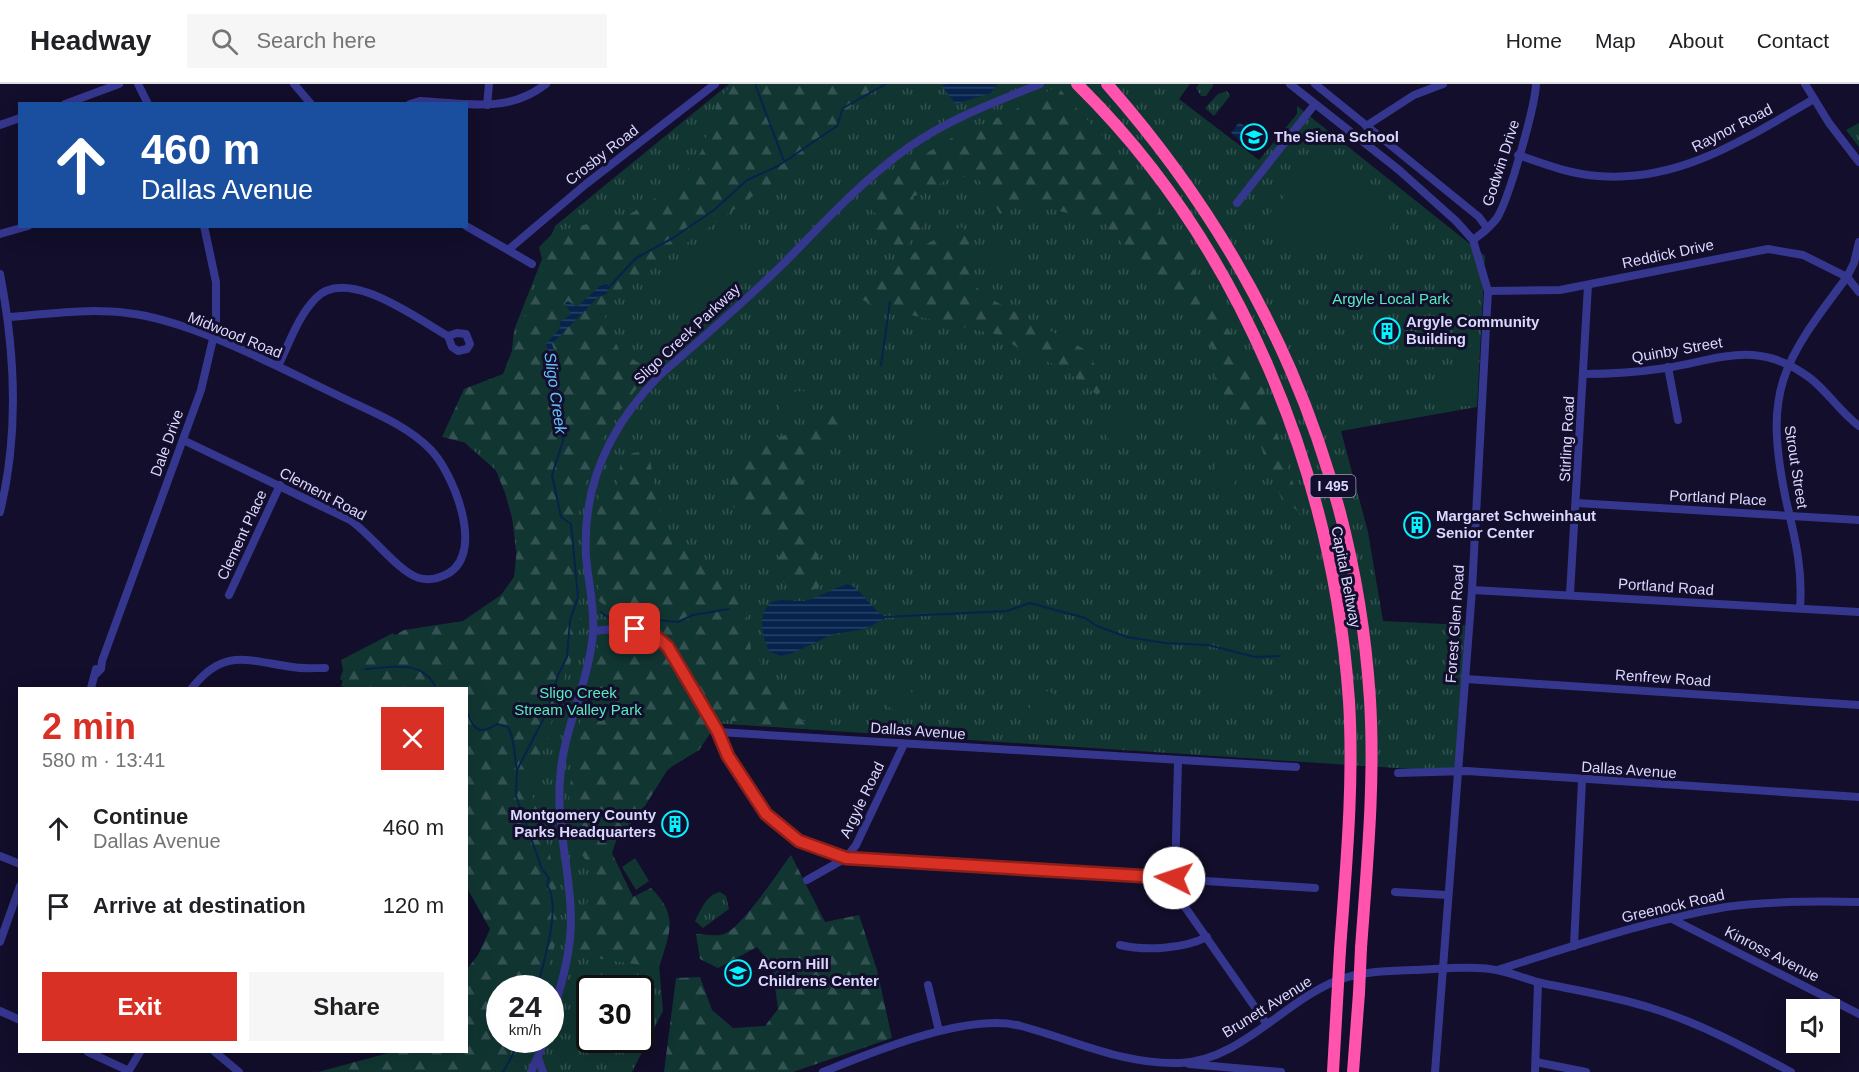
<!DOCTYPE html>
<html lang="en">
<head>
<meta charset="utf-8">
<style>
  body { margin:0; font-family:Helvetica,sans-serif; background:#f6f6f6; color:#202124; height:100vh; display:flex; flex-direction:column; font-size:22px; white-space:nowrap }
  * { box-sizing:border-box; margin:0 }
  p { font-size:20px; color:#757577 }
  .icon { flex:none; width:33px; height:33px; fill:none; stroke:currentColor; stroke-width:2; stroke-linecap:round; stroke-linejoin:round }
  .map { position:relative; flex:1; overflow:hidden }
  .sheet { position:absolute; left:18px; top:603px; width:450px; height:366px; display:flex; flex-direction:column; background:#fff; border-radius:0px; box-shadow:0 6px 24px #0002 }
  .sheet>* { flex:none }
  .top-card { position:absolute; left:18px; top:18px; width:450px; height:126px; border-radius:0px; box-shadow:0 6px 24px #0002; background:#1a4fa0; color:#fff; overflow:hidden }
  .tools { position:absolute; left:1786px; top:915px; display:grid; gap:12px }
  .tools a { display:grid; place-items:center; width:54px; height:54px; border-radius:0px; background:#fff; box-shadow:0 6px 24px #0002; font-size:30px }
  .speed { position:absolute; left:486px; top:891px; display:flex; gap:12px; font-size:30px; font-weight:700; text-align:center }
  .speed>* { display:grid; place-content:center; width:78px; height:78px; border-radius:50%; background:#fff; box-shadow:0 6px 24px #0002; line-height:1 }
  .speed small { font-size:15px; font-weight:400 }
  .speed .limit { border:3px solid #111; border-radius:9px; background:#fff; color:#111 }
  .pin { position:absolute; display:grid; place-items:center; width:51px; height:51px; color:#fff; margin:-26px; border-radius:12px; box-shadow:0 3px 9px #0006 }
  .me { position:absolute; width:66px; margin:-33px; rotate:274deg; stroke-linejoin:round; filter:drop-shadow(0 0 4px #0008) }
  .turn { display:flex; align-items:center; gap:21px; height:126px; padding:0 24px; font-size:27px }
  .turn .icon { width:78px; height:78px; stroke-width:2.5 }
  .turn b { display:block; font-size:42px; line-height:51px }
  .round { display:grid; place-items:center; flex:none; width:63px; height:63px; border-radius:0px; background:#f6f6f6 }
  .summary { display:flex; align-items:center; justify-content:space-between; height:102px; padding:0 24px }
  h1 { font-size:36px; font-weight:700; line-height:45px; color:#d93025 }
  .button { display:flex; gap:12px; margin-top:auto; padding:12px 24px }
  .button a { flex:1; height:69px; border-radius:0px; background:#d93025; color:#fff; font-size:24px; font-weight:700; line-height:69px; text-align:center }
  .button a+a { background:#f6f6f6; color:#202124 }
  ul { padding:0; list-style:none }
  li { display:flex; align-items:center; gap:18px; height:78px; padding:0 24px }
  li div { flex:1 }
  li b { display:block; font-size:22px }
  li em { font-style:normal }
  header { display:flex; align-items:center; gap:36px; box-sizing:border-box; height:84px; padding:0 30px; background:#fff; border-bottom:2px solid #e0e0e0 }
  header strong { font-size:28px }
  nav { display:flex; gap:33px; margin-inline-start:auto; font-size:21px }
  .search { width:420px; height:54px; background:#f6f6f6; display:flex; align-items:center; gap:15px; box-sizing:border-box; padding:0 21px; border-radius:0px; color:#757577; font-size:22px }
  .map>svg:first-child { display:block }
</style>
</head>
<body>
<header>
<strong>Headway</strong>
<div class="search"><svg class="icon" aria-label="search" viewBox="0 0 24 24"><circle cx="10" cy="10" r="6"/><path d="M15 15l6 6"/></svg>Search here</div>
<nav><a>Home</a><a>Map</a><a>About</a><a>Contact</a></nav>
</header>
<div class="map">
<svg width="1859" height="988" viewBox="0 0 1859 988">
  <defs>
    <pattern id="grass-tufts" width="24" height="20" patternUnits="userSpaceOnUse" patternTransform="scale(1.5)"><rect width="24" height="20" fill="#113632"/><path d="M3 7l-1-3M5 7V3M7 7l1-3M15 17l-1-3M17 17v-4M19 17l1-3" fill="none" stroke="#335251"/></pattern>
    <pattern id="forest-firs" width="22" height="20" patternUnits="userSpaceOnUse" patternTransform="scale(1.5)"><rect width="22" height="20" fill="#113632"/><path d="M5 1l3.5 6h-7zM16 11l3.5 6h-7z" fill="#335251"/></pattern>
    <pattern id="water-rules" width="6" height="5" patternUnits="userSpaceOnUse" patternTransform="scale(1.5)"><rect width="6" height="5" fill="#06234c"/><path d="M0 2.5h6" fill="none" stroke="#2a4267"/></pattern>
  </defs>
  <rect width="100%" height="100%" fill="#120e2b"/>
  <g fill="url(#grass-tufts)" fill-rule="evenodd">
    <path d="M729,0H1190L1179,15L1259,76L1297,30V22L1485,172L1477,323L1341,347L1368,448L1383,537L1465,541L1457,688L711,639L706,649L593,758L659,881L663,927L632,988H369L389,968H466L504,849L466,604H352L340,595L343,586L341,576L393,549L397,554L453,544L520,502L508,397L465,359L508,307L514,246L555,142ZM500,904H550V956H500ZM590,904H640V956H590Z"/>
    <polygon points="1199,0 1213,0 1213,2 1206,12 1201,12 1196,4"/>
    <polygon points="1227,7 1230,12 1214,32 1205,24 1218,10"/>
    <polygon points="1859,39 1859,63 1846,46"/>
    <path d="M720,808L726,812L729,825L703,844L695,837C701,826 706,811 720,808Z"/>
  </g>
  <g fill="url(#forest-firs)">
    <path d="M732,0H884L849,24L836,59L753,112L612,212L605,233L620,268L651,286L606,344L581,409L575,473L581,534L577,563L559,605L546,662L527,697C543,740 559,791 558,837C558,859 548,883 542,904H500V956H519L497,988H318L392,968H466L467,885L478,871L490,845L467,804L466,604H347L341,602L349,577L404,546L463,537L501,511L514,493L518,455L505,409L487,364L442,353L464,305L503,290L544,183L539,163L554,148L630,130L675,102L701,68L717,19Z"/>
    <polygon points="1057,2 1143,98 1263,305 1304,433 1280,411 1251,337 1230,323 1215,295 1219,277 1192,230 1172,219 1104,138 1023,118 1000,130 976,91 947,96 913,113 923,142 905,164 886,160 884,149 865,147 879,133 864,119 899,86 953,53 1011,28"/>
    <path d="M961,143L971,150C965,178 963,193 987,213L1084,265L1095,281L1105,304L1097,311L1063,284L1024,268L999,251L880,224L852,211L930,158Z"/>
    <polygon points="834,329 846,331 846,341 800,375 813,461 828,494 818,504 793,512 783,497 776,458 755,430 733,423 726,409 744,368 766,357 792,349 817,332"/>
    <path d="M648,367L663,440L731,501L745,522L751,566L773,594L791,628L816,646L725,636L709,651L699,666L668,685L638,733L618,751L612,769L633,813L651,804C680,833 669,849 659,884L577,871L579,836L590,812L593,788L572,755L569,710L577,652L599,559L610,554V526L599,517L595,450L599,408L617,401L621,377L633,369Z"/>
    <path d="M791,771L825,838L859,831L877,886L892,954L793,988H664L676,894L700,893L712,926L733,944L765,942L778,925L772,881L757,863L718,884L700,875L696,850C704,850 716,853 724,850C741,845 778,788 791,771Z"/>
  </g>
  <g fill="#113632">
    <polygon points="1323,67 1371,103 1388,102 1391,165 1288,170 1287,156 1273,152 1259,142 1285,112 1285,107 1289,107"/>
    <polygon points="729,133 760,167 688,233 657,199"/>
    <path d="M997,162L1009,166C1017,181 1009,200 991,189C987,178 988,170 997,162Z"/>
    <polygon points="1455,254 1470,254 1470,276 1454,276"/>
    <polygon points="1436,283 1472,286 1473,322 1440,321 1436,316"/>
    <polygon points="805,307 814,315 810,329 791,333 780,328 779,318 791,308"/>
    <circle cx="1197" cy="336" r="15"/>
    <circle cx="1119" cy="344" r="15"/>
    <path d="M930,343L938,345L945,354L943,364L931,373C919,370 909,365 909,352L915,346Z"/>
    <path d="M1224,376C1243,382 1240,399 1225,408L1217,406L1215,382Z"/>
    <circle cx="1231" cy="602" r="11"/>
    <circle cx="898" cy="612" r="14"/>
    <path d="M1048,607L1054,611L1055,617L1050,630C1041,632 1035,633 1029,626C1032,614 1038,612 1048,607Z"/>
    <polygon points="635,774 649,797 636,806 622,783"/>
  </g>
  <g fill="url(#water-rules)">
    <polygon points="946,0 997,0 991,9 956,20 942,3"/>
    <polygon points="1239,38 1261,55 1252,66 1231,49"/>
    <polygon points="608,199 607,210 598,213 552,260 560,282 550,278 546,260 561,243 559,239 571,230 565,219 568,217 577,223 600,202"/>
    <path d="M848,500C864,507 871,525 885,533L884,535L865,545L834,550L790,570L781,572L770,568C762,555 755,524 775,517C785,514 798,519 808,516C822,512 835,503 848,500Z"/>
  </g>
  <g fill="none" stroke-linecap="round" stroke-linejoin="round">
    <g stroke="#06234c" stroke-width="2">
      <polyline points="755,0 784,77"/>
      <polyline points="608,204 636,174 673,154 714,126 747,96 778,82 837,42 843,24 886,0"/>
      <polyline points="881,281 890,218"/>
      <polyline points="601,528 606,532 621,537 639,534 678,538 693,531 729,525"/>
      <polyline points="885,533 1007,527 1030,519 1085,534 1097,542 1127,553 1165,559 1208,561 1255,573 1280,572"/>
      <path d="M365,585C391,583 423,575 436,604"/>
      <path d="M466,626C474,644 477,653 497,640L508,643C515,655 514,672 517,686"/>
      <path d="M537,904C543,881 562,821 547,801L549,794L542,785L516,712L517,686L547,628L558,591L567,573L570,536L578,513L571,440L561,433L552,391L563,357L552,277"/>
      <polyline points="503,988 521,956"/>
    </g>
    <g stroke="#35368e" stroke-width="8">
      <polyline points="138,0 148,20"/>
      <polyline points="294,0 311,20"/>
      <polyline points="1290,0 1399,86 1456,137 1473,156 1488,207 1472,506 1435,988"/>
      <polyline points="1315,0 1479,133 1487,144"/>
      <polyline points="1805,0 1829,39 1859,78"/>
      <polyline points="65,20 119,0"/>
      <polyline points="410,20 420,17 463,20"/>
      <path d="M466,20C497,22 521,19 546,0"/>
      <polyline points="487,21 489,0"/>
      <polyline points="0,41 20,34"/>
      <polyline points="1366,42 1414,11 1443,0"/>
      <path d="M1518,71C1544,80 1570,90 1598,92C1680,99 1746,54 1814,15"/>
      <polyline points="1237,119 1315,20"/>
      <polyline points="466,142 508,166 586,100 715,0"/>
      <polyline points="0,150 28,142"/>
      <path d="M1473,156C1480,151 1491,142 1497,134C1509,115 1535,23 1536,0"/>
      <polyline points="1859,158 1854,179 1847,193 1859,208"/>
      <polyline points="508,166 532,180"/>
      <path d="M0,190C15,267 19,351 0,428"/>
      <path d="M1488,207L1560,206L1768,165L1803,171L1847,193C1782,279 1763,306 1786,416C1795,455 1803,484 1800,524"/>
      <path d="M9,233C47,230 88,224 127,229C191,236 278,283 337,311C369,327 406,340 431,366C453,389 485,467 449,489C440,494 429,497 419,494C398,488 370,449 350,436L183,356"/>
      <path d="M278,282C289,260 298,232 316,214C347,181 419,236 448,252L457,249L466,250L470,260L467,265L458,267L452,263L448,252"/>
      <polyline points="1668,283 1678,336"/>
      <path d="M1584,290C1611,290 1639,288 1666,284C1721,275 1758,255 1810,294C1828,308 1840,328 1859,342"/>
      <polyline points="1576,419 1859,436"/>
      <polyline points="1472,506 1859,528"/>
      <polyline points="1570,510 1588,201"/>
      <polyline points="229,511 280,401"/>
      <path d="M593,547C609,546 628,542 644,546C673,553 704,623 718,648L1296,683"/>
      <polyline points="96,590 101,585 102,577 201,306 213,255 216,241 216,198 204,142"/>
      <polyline points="1465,595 1859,621"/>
      <polyline points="91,604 96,585"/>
      <path d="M192,604C224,563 248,577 292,583C303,585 314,584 325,584"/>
      <path d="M718,648C743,712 777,757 846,774L1315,804"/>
      <polyline points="1178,677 1175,794 1178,813 1266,939"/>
      <polyline points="1398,689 1467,687 1859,713"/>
      <polyline points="0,772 20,780"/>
      <polyline points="807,796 846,774 856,761 904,660"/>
      <polyline points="1395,808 1447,811"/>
      <polyline points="1672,835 1859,930"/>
      <polyline points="0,858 20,802"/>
      <path d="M1120,861C1145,867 1183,865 1207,853"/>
      <polyline points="1574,862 1582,696"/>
      <path d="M1500,885C1574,862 1649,836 1726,823C1769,817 1815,817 1859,818"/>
      <polyline points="928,901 939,947"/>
      <polyline points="0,927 20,936"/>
      <path d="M550,938C560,905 571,871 571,836C571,789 556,742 560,695C563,645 589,599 593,549C595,523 588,497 586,472C582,401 610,342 659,292C702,254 747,216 788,175C826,136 864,95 909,63C949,35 995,18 1040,0"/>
      <polyline points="88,968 129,987"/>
      <polyline points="215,968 239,988"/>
      <polyline points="538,974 543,988"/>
      <polyline points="1536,978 1586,988"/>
      <polyline points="1189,980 1281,988"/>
      <polyline points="128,988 140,968"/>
      <polyline points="531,988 545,956"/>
      <path d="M823,988C873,968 968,928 1021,942C1074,956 1123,981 1180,979C1240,977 1284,917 1338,896C1362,887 1388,887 1414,886C1439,885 1477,881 1501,887C1516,890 1530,897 1546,900C1581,907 1617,913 1651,924C1700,939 1746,964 1791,988"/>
      <polyline points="1535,988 1538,899"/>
    </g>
    <g stroke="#ff53ae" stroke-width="12">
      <path d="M1077,0C1241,161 1333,390 1349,617C1354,700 1346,783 1340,866"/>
      <path d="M1107,0C1261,175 1355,382 1370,616C1375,699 1367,781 1361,864"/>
      <polyline points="1333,988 1337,918"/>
      <polyline points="1353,988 1359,909"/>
    </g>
    <g stroke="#ff53ae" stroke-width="12">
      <polyline points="1359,909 1361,864"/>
      <polyline points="1337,918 1340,866"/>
    </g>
  </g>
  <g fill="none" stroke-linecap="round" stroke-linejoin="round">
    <g stroke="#8d1f18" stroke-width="15">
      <polyline id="route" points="635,545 652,549 668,563 718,648 728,672 766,730 799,757 846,774 1174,794"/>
    </g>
    <use href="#route" stroke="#d93025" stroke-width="10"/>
  </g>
  <defs>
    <g id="school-ring" transform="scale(1.35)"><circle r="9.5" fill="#120e2b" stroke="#04f3ff" stroke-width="1.5"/><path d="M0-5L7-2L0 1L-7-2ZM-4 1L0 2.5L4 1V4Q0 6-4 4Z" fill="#04f3ff"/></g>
    <g id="building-ring" transform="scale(1.35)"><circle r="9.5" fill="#120e2b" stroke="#04f3ff" stroke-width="1.5"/><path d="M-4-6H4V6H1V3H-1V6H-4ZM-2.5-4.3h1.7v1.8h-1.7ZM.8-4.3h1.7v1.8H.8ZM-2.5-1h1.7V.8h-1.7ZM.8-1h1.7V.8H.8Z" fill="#04f3ff"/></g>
  </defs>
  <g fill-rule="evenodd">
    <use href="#school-ring" x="1254" y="53"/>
    <use href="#building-ring" x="1387" y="247"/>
    <use href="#building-ring" x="1417" y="441"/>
    <use href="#building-ring" x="675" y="740"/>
    <use href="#school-ring" x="738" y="889"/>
  </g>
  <g text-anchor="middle" stroke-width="6" stroke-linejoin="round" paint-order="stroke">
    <rect fill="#120e2b" stroke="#9f9bbf" stroke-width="1.5" x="1310.5" y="391" width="45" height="22" rx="4.5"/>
    <g font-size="14" font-weight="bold" fill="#dbd8ff">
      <text x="1333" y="407">I 495</text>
    </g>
    <g font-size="15" fill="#dbd8ff" stroke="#120e2b">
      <text transform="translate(1732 44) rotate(-27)" y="5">Raynor Road</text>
      <text transform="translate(602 71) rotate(-38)" y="5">Crosby Road</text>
      <text transform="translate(1501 79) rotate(-72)" y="5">Godwin Drive</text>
      <text transform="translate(1668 170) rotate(-12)" y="5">Reddick Drive</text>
      <text transform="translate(687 250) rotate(-43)" y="5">Sligo Creek Parkway</text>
      <text transform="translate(235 251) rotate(22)" y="5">Midwood Road</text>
      <text transform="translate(1677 266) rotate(-10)" y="5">Quinby Street</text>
      <text transform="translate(1567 355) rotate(-87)" y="5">Stirling Road</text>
      <text transform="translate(167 359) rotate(-70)" y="5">Dale Drive</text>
      <text transform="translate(1796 383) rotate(81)" y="5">Strout Street</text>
      <text transform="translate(323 410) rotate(28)" y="5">Clement Road</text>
      <text transform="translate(1718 414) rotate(3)" y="5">Portland Place</text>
      <text transform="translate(242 451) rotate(-65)" y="5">Clement Place</text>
      <text transform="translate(1346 493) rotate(79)" y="5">Capital Beltway</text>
      <text transform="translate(1666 503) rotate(4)" y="5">Portland Road</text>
      <text transform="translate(1455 540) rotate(-86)" y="5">Forest Glen Road</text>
      <text transform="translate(1663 594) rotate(4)" y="5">Renfrew Road</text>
      <text transform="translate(918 647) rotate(4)" y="5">Dallas Avenue</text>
      <text transform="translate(1629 686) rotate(4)" y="5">Dallas Avenue</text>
      <text transform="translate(862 716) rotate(-64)" y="5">Argyle Road</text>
      <text transform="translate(1673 822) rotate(-13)" y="5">Greenock Road</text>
      <text transform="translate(1772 870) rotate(27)" y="5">Kinross Avenue</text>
      <text transform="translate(1267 923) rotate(-32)" y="5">Brunett Avenue</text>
    </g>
    <g font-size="15" font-weight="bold" fill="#dbd8ff" stroke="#120e2b" text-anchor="start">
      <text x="1274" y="58">The Siena School</text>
      <text x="1406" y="243">Argyle Community<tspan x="1406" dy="17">Building</tspan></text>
      <text x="1436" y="437">Margaret Schweinhaut<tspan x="1436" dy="17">Senior Center</tspan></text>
      <text x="656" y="736" text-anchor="end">Montgomery County<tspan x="656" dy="17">Parks Headquarters</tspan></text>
      <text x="758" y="885">Acorn Hill<tspan x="758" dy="17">Childrens Center</tspan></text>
    </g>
    <g font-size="15" fill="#59ebbe" stroke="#120e2b">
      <text x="1391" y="220">Argyle Local Park</text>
      <text x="578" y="614">Sligo Creek<tspan x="578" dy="17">Stream Valley Park</tspan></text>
    </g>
    <g font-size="16" font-style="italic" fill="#66c0ff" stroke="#120e2b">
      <text transform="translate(556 309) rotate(82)" y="6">Sligo Creek</text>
    </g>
  </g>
</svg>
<div class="tools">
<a><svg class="icon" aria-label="sound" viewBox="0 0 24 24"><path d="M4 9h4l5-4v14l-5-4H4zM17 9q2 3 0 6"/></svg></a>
</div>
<div class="speed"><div>24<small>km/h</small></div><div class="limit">30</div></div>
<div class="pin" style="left:635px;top:545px;background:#d93025"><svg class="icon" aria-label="arrive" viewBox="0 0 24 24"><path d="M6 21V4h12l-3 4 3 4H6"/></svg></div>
<svg class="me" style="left:1174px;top:794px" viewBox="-20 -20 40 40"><circle r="19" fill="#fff"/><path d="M0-13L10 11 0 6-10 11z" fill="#d93025"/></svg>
<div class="top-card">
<div class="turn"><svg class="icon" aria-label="ahead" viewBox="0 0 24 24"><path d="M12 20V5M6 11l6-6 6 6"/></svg><div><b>460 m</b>Dallas Avenue</div></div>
</div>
<section class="sheet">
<div class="summary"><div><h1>2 min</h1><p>580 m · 13:41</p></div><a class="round" style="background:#d93025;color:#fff"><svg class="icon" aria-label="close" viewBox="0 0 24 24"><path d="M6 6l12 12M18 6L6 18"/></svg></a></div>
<ul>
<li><svg class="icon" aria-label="ahead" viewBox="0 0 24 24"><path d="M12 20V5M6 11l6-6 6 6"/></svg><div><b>Continue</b><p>Dallas Avenue</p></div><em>460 m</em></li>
<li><svg class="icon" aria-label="arrive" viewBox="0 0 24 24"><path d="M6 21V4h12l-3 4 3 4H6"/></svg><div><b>Arrive at destination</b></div><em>120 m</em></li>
</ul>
<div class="button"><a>Exit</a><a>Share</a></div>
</section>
</div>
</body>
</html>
